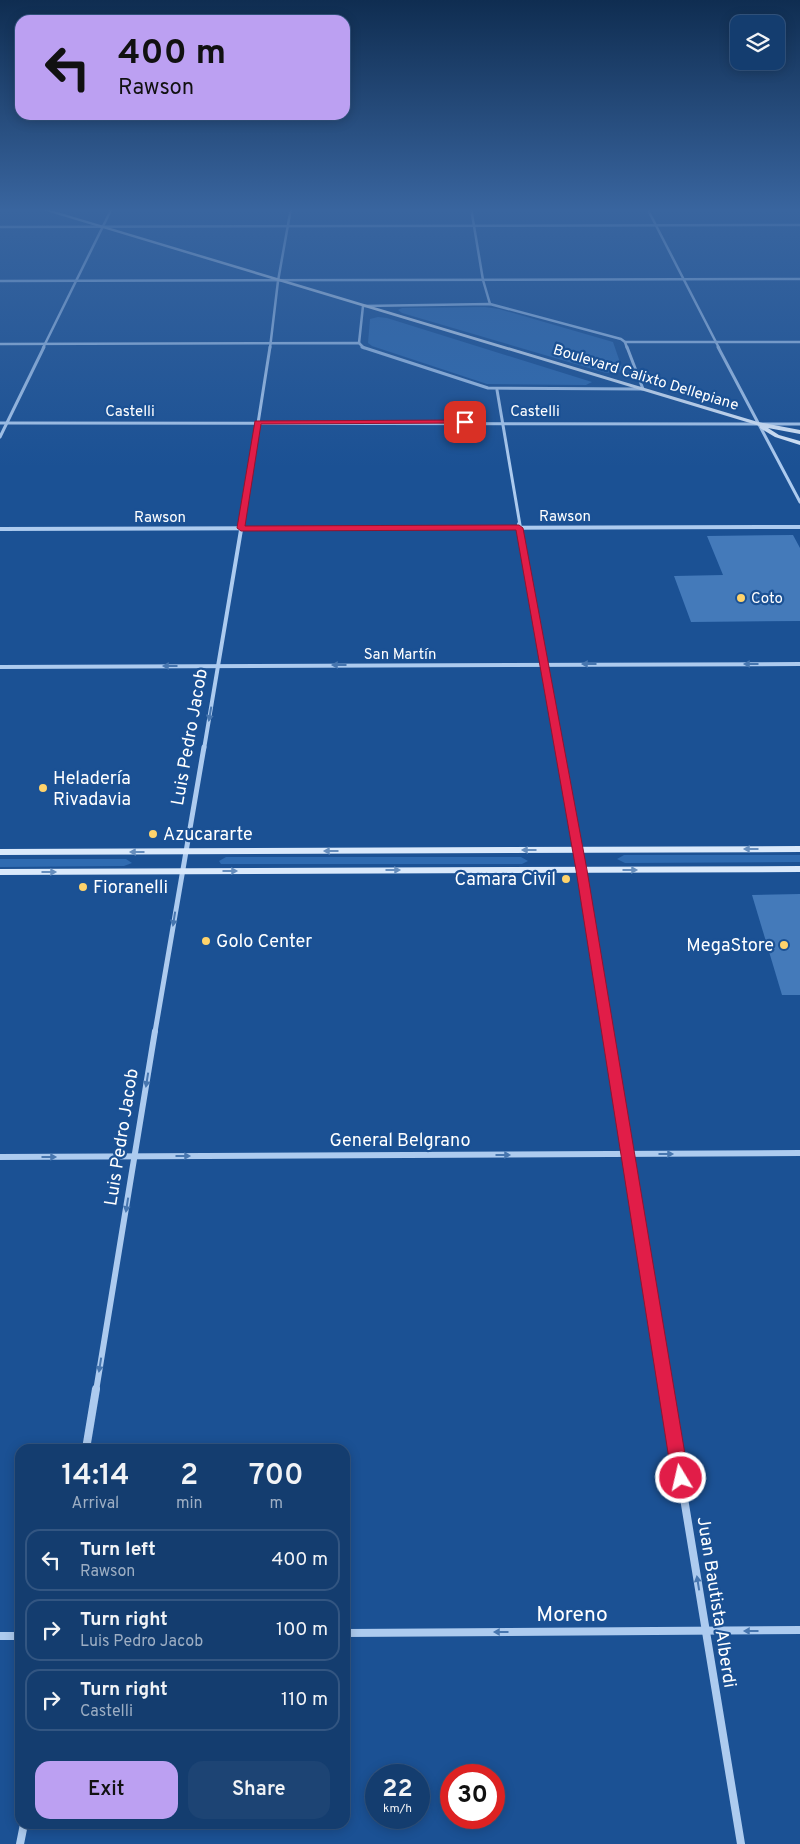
<!DOCTYPE html>
<html lang="en">
<head>
<meta charset="utf-8">
<style>
  body { margin:0; font-family:Overpass,sans-serif; background:#1d4474; color:#f1f3f6; height:100vh; display:flex; flex-direction:column; font-size:19px; white-space:nowrap }
  * { box-sizing:border-box; margin:0 }
  p { font-size:16px; color:#9daec3 }
  .icon { flex:none; width:28px; height:28px; fill:none; stroke:currentColor; stroke-width:2; stroke-linecap:round; stroke-linejoin:round }
  .map { position:relative; flex:1; overflow:hidden }
  .details { position:absolute; left:15px; top:1444px; width:335px; height:385px; display:flex; flex-direction:column; background:#143d6f; border-radius:15px; box-shadow:0 2px 12px #0003,0 0 0 1px #335682 }
  .details>* { flex:none }
  .banner { position:absolute; left:15px; top:15px; width:335px; height:105px; border-radius:15px; box-shadow:0 2px 12px #0003,0 0 0 1px #335682; background:#bca0f2; color:#111; overflow:hidden }
  .controls { position:absolute; left:730px; top:15px; display:grid; gap:10px }
  .controls a { display:grid; place-items:center; width:55px; height:55px; border-radius:10px; background:#143d6f; box-shadow:0 2px 12px #0003,0 0 0 1px #335682; font-size:25px }
  .speed { position:absolute; left:365px; top:1764px; display:flex; gap:10px; font-size:25px; font-weight:700; text-align:center }
  .speed>* { display:grid; place-content:center; width:65px; height:65px; border-radius:50%; background:#143d6f; box-shadow:0 2px 12px #0003,0 0 0 1px #335682; line-height:1 }
  .speed small { font-size:12px; font-weight:400 }
  .speed .limit { border:8px solid #d22; background:#fff; color:#111 }
  .pin { position:absolute; display:grid; place-items:center; width:42px; height:42px; color:#fff; margin:-21px; border-radius:10px; box-shadow:0 2px 8px #0006 }
  .me { position:absolute; width:55px; margin:-28px; rotate:351deg; stroke-linejoin:round; filter:drop-shadow(0 0 4px #0008) }
  .turn { display:flex; align-items:center; gap:18px; height:105px; padding:0 20px; font-size:22px }
  .turn .icon { width:65px; height:65px; stroke-width:2.5 }
  .turn b { display:block; font-size:35px; line-height:42px }
  .eta { display:flex; justify-content:space-evenly; align-items:center; height:85px; text-align:center }
  .eta b { font-size:30px; font-weight:600; line-height:35px }
  .primary-button { display:flex; gap:10px; margin-top:auto; padding:10px 20px }
  .primary-button a { flex:1; height:58px; border-radius:15px; background:#bca0f2; color:#111; font-size:20px; font-weight:600; line-height:58px; text-align:center }
  .primary-button a+a { background:#1d4474; color:#f1f3f6 }
  ul { padding:0; list-style:none }
  li { display:flex; align-items:center; gap:15px; height:62px; margin:0 10px 8px; padding:0 10px; border:2px solid #335682; border-radius:15px }
  li div { flex:1 }
  li b { display:block; font-size:19px }
  li em { font-style:normal }
  .map>svg:first-child { display:block }
</style>
</head>
<body>
<div class="map">
<svg width="800" height="1844" viewBox="0 0 800 1844">
  <rect width="100%" height="100%" fill="#1b5194"/>
  <g fill="#2f6bb1">
    <polygon points="485,307 499,309 613,342 623,371 606,373 402,313 398,310 402,308"/>
    <polygon points="378,317 387,318 592,382 586,385 487,384 372,346 368,343 370,319"/>
    <polygon points="624,855 800,855 800,862 625,863 617,859"/>
    <polygon points="226,857 521,857 528,861 522,864 221,864 219,861"/>
    <polygon points="0,859 126,859 132,863 124,866 0,867"/>
  </g>
  <g fill="#447aba">
    <polygon points="793,535 800,548 800,621 691,622 674,576 723,575 707,536"/>
    <polygon points="800,894 800,995 782,995 752,895"/>
  </g>
  <g fill="none" stroke-linecap="round" stroke-linejoin="round">
    <g stroke="#adcbef" stroke-width="2.5">
      <polyline points="471,208 483,280 490,304"/>
      <polyline points="647,208 719,348"/>
      <polyline points="0,227 800,225"/>
      <polyline points="0,281 800,279"/>
      <polyline points="625,342 627,348"/>
      <polyline points="359,343 363,306 490,304 621,339 625,342 800,342"/>
      <polyline points="0,344 359,343 364,348"/>
      <polyline points="43,348 112,208"/>
      <polyline points="270,348 278,281 291,208"/>
    </g>
    <g stroke="#adcbef" stroke-width="3">
      <polyline points="362,347 488,388 643,389 627,347"/>
      <polyline points="718,347 800,502"/>
      <polyline points="497,390 520,525"/>
      <polyline points="0,423 800,424"/>
      <polyline points="0,437 44,347"/>
      <polyline points="242,525 270,347"/>
    </g>
    <g stroke="#adcbef" stroke-width="4">
      <polyline points="519,524 559,749"/>
      <polyline points="0,529 800,527"/>
      <polyline points="0,667 800,664"/>
      <polyline points="204,749 242,524"/>
    </g>
    <g stroke="#adcbef" stroke-width="5">
      <polyline points="558,747 608,1032"/>
      <polyline points="155,1032 204,747"/>
    </g>
    <g stroke="#adcbef" stroke-width="6">
      <polyline points="607,1031 667,1391"/>
      <polyline points="0,1157 800,1153"/>
      <polyline points="96,1391 155,1031"/>
    </g>
    <g stroke="#adcbef" stroke-width="8">
      <polyline points="666,1389 741,1844"/>
      <polyline points="86,1449 96,1389"/>
      <polyline points="345,1633 800,1630"/>
      <polyline points="0,1636 20,1636"/>
      <polyline points="20,1844 24,1824"/>
    </g>
    <g fill="#dae9fb" fill-rule="evenodd">
      <polygon points="36,208 44,208 758,422 800,430 800,434 768,428 779,435 800,441 800,445 775,437 760,428 760,426"/>
      <polygon points="800,846 800,852 0,855 0,849"/>
      <polygon points="800,866 800,872 0,875 0,869"/>
    </g>
  </g>
  <defs><path id="oneway-solid" d="M-6-.8H1V-3.2L6.5 0L1 3.2V.8H-6Z" transform="scale(1.25)"/></defs>
  <g fill="#4776af">
    <use href="#oneway-solid" transform="translate(589 664) rotate(180)"/>
    <use href="#oneway-solid" transform="translate(751 664) rotate(180)"/>
    <use href="#oneway-solid" transform="translate(339 665) rotate(180)"/>
    <use href="#oneway-solid" transform="translate(170 666) rotate(180)"/>
    <use href="#oneway-solid" transform="translate(210 714) rotate(100)"/>
    <use href="#oneway-solid" transform="translate(174 919) rotate(99)"/>
    <use href="#oneway-solid" transform="translate(147 1080) rotate(99)"/>
    <use href="#oneway-solid" transform="translate(666 1154)"/>
    <use href="#oneway-solid" transform="translate(503 1155)"/>
    <use href="#oneway-solid" transform="translate(183 1156)"/>
    <use href="#oneway-solid" transform="translate(49 1157)"/>
    <use href="#oneway-solid" transform="translate(127 1205) rotate(99)"/>
    <use href="#oneway-solid" transform="translate(100 1365) rotate(99)"/>
    <use href="#oneway-solid" transform="translate(698 1583) rotate(-99)"/>
    <use href="#oneway-solid" transform="translate(751 1631) rotate(180)"/>
    <use href="#oneway-solid" transform="translate(501 1632) rotate(180)"/>
  </g>
  <g fill="#678ebd">
    <use href="#oneway-solid" transform="translate(751 849) rotate(180)"/>
    <use href="#oneway-solid" transform="translate(529 850) rotate(180)"/>
    <use href="#oneway-solid" transform="translate(331 851) rotate(180)"/>
    <use href="#oneway-solid" transform="translate(137 852) rotate(180)"/>
    <use href="#oneway-solid" transform="translate(393 870)"/>
    <use href="#oneway-solid" transform="translate(630 870)"/>
    <use href="#oneway-solid" transform="translate(230 871)"/>
    <use href="#oneway-solid" transform="translate(49 872)"/>
  </g>
  <linearGradient id="sky" x2="0" y2="1"><stop stop-color="#0f2d51"/><stop offset="0.45" stop-color="#39659f"/><stop offset="1" stop-color="#39659f" stop-opacity="0"/></linearGradient>
  <rect width="800" height="467" fill="url(#sky)"/>
  <polygon fill="#e11d48" stroke="#92132f" points="465,420 467,423 261,424 245,526 519,525 523,528 587,870 689,1478 686,1483 681,1485 675,1483 672,1478 576,870 516,530 241,531 237,528 255,421"/>
  <g fill="#ffd36b" stroke="#1b5194" stroke-width="2">
    <circle cx="741" cy="598" r="5"/>
    <circle cx="43" cy="788" r="5"/>
    <circle cx="153" cy="834" r="5"/>
    <circle cx="566" cy="879" r="5"/>
    <circle cx="83" cy="887" r="5"/>
    <circle cx="206" cy="941" r="5"/>
    <circle cx="784" cy="945" r="5"/>
  </g>
  <g text-anchor="middle" stroke-width="4.5" stroke-linejoin="round" paint-order="stroke">
    <g font-size="15" fill="#fff" stroke="#1b5194">
      <text transform="translate(646 377) rotate(17)" y="5">Boulevard Calixto Dellepiane</text>
      <text x="130" y="416">Castelli</text>
      <text x="535" y="416">Castelli</text>
      <text x="565" y="521">Rawson</text>
      <text x="160" y="522">Rawson</text>
      <text x="400" y="659">San Martín</text>
    </g>
    <g font-size="15" fill="#fff" stroke="#1b5194" text-anchor="start">
      <text x="751" y="603">Coto</text>
    </g>
    <g font-size="18" fill="#fff" stroke="#1b5194">
      <text transform="translate(189 737) rotate(-80)" y="6">Luis Pedro Jacob</text>
      <text transform="translate(121 1137) rotate(-81)" y="6">Luis Pedro Jacob</text>
      <text x="400" y="1146">General Belgrano</text>
      <text transform="translate(717 1602) rotate(81)" y="6">Juan Bautista Alberdi</text>
    </g>
    <g font-size="18" fill="#fff" stroke="#1b5194" text-anchor="start">
      <text x="53" y="784">Heladería<tspan x="53" dy="21">Rivadavia</tspan></text>
      <text x="163" y="840">Azucararte</text>
      <text x="556" y="885" text-anchor="end">Camara Civil</text>
      <text x="93" y="893">Fioranelli</text>
      <text x="216" y="947">Golo Center</text>
      <text x="774" y="951" text-anchor="end">MegaStore</text>
    </g>
    <g font-size="21" fill="#fff" stroke="#1b5194">
      <text x="572" y="1621">Moreno</text>
    </g>
  </g>
</svg>
<div class="controls">
<a><svg class="icon" aria-label="layers" viewBox="0 0 24 24"><path d="M12 4l9 5-9 5-9-5zM3 14l9 5 9-5"/></svg></a>
</div>
<div class="speed"><div>22<small>km/h</small></div><div class="limit">30</div></div>
<div class="pin" style="left:465px;top:422px;background:#d93025"><svg class="icon" aria-label="arrive" viewBox="0 0 24 24"><path d="M6 21V4h12l-3 4 3 4H6"/></svg></div>
<svg class="me" style="left:681px;top:1478px" viewBox="-20 -20 40 40"><circle r="17" fill="#e11d48" stroke="#fff" stroke-width="3"/><path d="M0-11L8 9 0 5-8 9z" fill="#fff"/></svg>
<div class="banner">
<div class="turn"><svg class="icon" aria-label="left" viewBox="0 0 24 24"><path d="M17 20v-9H6M10 6l-5 5 5 5"/></svg><div><b>400 m</b>Rawson</div></div>
</div>
<section class="details">
<div class="eta">
<div><b>14:14</b><p>Arrival</p></div>
<div><b>2</b><p>min</p></div>
<div><b>700</b><p>m</p></div>
</div>
<ul>
<li><svg class="icon" aria-label="left" viewBox="0 0 24 24"><path d="M17 20v-9H6M10 6l-5 5 5 5"/></svg><div><b>Turn left</b><p>Rawson</p></div><em>400 m</em></li>
<li><svg class="icon" aria-label="right" viewBox="0 0 24 24"><path d="M7 20v-9h11M14 6l5 5-5 5"/></svg><div><b>Turn right</b><p>Luis Pedro Jacob</p></div><em>100 m</em></li>
<li><svg class="icon" aria-label="right" viewBox="0 0 24 24"><path d="M7 20v-9h11M14 6l5 5-5 5"/></svg><div><b>Turn right</b><p>Castelli</p></div><em>110 m</em></li>
</ul>
<div class="primary-button"><a>Exit</a><a>Share</a></div>
</section>
</div>
</body>
</html>
